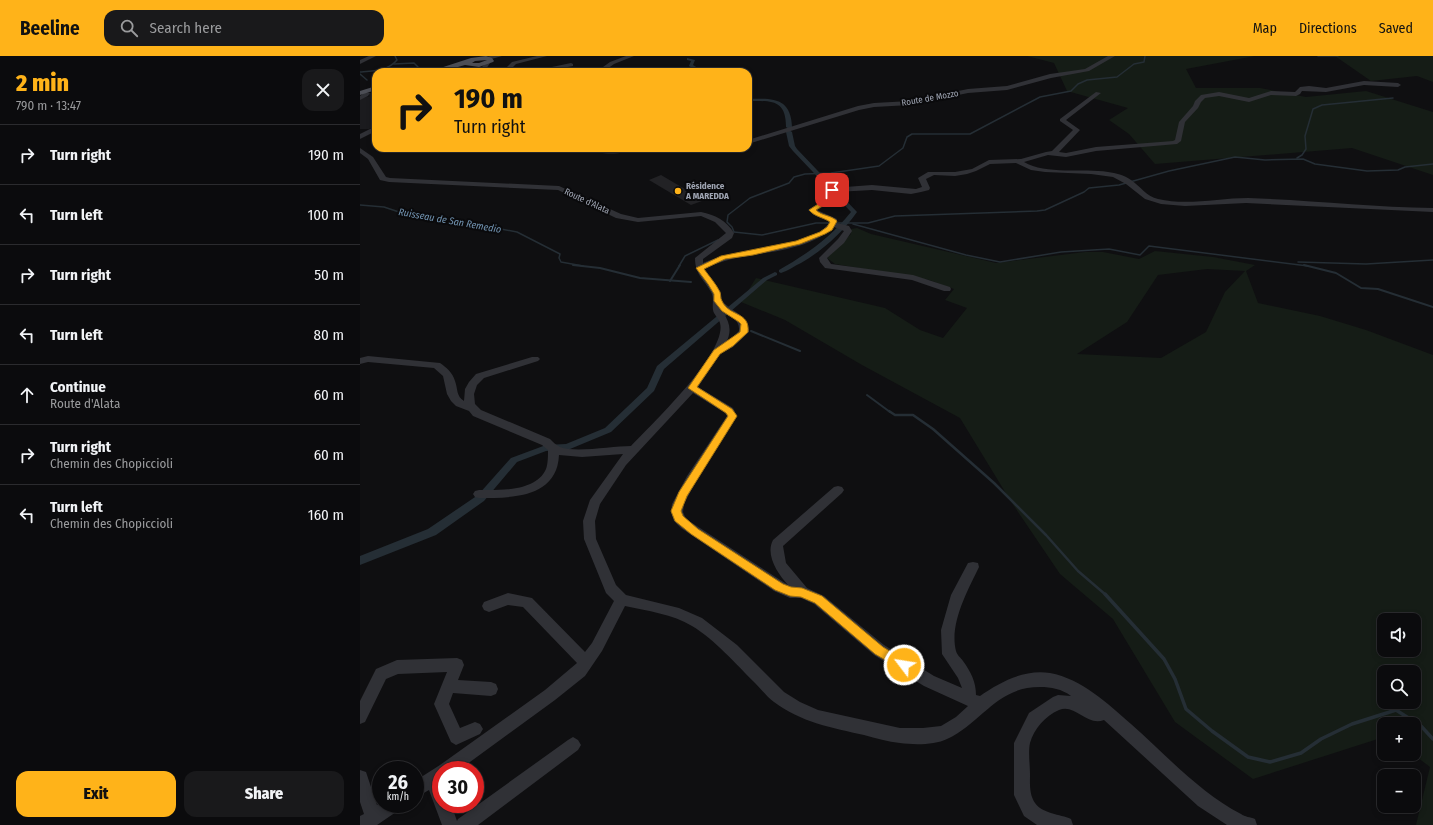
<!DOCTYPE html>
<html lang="en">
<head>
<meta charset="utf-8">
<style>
  body { margin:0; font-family:"Fira Sans Condensed",sans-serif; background:#19191b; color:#f1f3f6; height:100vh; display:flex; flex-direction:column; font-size:15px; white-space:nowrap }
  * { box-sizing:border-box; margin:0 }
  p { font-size:13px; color:#9a9b9d }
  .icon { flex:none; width:22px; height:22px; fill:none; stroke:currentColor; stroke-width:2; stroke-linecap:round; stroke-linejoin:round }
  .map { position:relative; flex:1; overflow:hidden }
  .drawer { display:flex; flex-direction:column; background:#0b0b0d; width:360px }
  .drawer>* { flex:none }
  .banner { position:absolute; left:12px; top:12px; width:380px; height:84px; border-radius:12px; box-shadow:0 2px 6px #0003,0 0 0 1px #2b2b2e; background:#ffb319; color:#111; overflow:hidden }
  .fabs { position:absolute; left:1017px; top:557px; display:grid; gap:8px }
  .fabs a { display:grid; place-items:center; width:44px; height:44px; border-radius:8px; background:#0b0b0d; box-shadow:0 2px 6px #0003,0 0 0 1px #2b2b2e; font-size:20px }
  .speed { position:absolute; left:12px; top:705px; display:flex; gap:8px; font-size:20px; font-weight:700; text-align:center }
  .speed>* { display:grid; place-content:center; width:52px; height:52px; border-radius:50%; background:#0b0b0d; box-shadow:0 2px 6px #0003,0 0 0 1px #2b2b2e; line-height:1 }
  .speed small { font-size:10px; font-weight:400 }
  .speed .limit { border:6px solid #d22; background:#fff; color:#111 }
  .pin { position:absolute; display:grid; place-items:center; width:34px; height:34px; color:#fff; margin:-17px; border-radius:8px; box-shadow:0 2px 6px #0006 }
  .me { position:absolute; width:44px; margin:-22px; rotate:301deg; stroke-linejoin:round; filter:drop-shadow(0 0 3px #0008) }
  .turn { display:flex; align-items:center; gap:14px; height:84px; padding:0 16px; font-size:18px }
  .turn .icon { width:52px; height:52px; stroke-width:2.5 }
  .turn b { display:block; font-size:28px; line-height:34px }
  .round { display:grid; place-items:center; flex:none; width:42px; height:42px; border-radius:12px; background:#19191b }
  .summary { display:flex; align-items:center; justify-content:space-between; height:68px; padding:0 16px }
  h1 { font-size:24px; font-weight:800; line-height:30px; color:#ffb319 }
  .button { display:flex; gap:8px; margin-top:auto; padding:8px 16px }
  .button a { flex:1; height:46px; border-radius:12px; background:#ffb319; color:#111; font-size:16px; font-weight:800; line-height:46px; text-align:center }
  .button a+a { background:#19191b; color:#f1f3f6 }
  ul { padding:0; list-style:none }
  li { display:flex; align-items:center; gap:12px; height:60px; padding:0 16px; border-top:1px solid #2b2b2e }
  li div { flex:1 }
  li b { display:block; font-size:15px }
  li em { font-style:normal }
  header { display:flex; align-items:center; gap:24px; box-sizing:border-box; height:56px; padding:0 20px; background:#ffb319; color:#111 }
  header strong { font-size:19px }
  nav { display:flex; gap:22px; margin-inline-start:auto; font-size:14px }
  .search { width:280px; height:36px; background:#19191b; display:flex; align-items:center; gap:10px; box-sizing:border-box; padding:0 14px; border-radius:12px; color:#9a9b9d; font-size:15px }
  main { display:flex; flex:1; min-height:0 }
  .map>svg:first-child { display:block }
</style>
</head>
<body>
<header>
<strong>Beeline</strong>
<div class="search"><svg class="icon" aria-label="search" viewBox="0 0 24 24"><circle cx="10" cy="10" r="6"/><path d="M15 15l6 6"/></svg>Search here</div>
<nav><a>Map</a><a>Directions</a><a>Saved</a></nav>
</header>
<main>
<section class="drawer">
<div class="summary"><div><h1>2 min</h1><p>790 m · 13:47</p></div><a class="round"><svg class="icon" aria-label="close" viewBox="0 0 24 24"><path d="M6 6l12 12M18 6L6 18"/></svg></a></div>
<ul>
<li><svg class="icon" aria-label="right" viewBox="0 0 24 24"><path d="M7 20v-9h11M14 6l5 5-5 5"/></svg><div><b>Turn right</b></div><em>190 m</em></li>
<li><svg class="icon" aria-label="left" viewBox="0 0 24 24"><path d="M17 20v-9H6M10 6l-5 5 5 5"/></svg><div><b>Turn left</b></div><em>100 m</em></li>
<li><svg class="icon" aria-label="right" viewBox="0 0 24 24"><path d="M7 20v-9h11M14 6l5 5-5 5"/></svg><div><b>Turn right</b></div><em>50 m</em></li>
<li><svg class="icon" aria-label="left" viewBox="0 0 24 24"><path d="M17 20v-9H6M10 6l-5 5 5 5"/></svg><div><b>Turn left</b></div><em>80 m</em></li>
<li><svg class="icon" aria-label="ahead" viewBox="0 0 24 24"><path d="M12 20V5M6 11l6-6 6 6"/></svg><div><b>Continue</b><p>Route d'Alata</p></div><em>60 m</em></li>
<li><svg class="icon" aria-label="right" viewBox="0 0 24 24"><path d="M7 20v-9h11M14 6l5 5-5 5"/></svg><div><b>Turn right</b><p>Chemin des Chopiccioli</p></div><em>60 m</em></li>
<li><svg class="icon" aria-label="left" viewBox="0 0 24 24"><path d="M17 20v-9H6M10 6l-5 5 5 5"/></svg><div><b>Turn left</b><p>Chemin des Chopiccioli</p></div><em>160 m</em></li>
</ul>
<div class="button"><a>Exit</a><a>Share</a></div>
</section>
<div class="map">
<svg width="1073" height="769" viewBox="0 0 1073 769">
  <rect width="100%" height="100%" fill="#0f0f11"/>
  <polygon fill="#1b1b1e" points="16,35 16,69 9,73 0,73 0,43 10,40 7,38"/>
  <g fill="#151c16" fill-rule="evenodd">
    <polygon points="667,0 895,0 826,13 836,32 900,32 946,41 1006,35 1073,56 1073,119 992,92 795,108 769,78 749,64 768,52 707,35 694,7"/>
    <polygon points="975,0 1073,0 1073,26 1057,20 1011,25"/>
    <path d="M497,172L511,178L636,207L725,196H743L779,203L795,195L853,201L895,209L886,215L898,247L960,260L1006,274L1073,299V769H1056L1070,711L1053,698L1054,668H1024V681L893,723L815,666L753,563L700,518L650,444L600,362L502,309L425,264L381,246L396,222L525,252L560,274L583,282L607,252L585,244L594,233L569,224L475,208L467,202L491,178V173ZM847,213L885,215L865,236L846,276L801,302L717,298L767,266L798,219ZM1024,564H1054V594H1024ZM1024,616H1054V646H1024Z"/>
  </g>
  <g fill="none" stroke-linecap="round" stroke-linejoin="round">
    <g stroke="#252e35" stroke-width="1.5">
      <polyline points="958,0 978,0"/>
      <polyline points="34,8 54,7 58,11"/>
      <path d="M0,16C13,15 28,15 37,4L35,0"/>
      <polyline points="0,18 7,24"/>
      <polyline points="937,102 942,99 946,93 945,80 953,53 962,49 1033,42"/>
      <polyline points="0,149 24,151 45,158 68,159 157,176 200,198 199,202 201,206 223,210"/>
      <polyline points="493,168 606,199 640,206 701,196 749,193 780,199 789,190 948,210"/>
      <polyline points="374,176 402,179 456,167 508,167 535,160 677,155 685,154 724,136 729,132 759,129 809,115 875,101 905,104 943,103 955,108 1007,115 1038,114 1045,111 1073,108"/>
      <polyline points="374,176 372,171 367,166 368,159 390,142 429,127 434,121 445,118 471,117 519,110 543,92 547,81 552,78 610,78 680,41 711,35 718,28 727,24 757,21 774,8 784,6 785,0"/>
      <polyline points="938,206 1006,208 1073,204"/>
      <polyline points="319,210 325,200 358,184"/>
    </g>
    <g stroke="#252e35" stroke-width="2">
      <polyline points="213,209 240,212 280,222 331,226"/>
      <polyline points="944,209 976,217 1001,232 1018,233 1073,251"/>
      <polyline points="310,225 320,209"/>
      <polyline points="391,275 440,295"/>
      <polyline points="507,339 530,356"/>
    </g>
    <polyline stroke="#252e35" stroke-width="2.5" points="529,355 535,359 553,359 573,373 634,427 686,479 718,515 746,539"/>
    <polyline stroke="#252e35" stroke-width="3.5" points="745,538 804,603 815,623 826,653 852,675 888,701 910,706 941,697 961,683 992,668 1036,654 1061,670 1073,683"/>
    <g fill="#252e35" fill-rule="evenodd">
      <polygon points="327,2 335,4 333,9 344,16 339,16 329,10 331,5 327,4"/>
      <path d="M388,43C412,42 431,41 432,71L429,73L426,71C426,43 411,45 388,45Z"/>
      <path d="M429,74L432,76L435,90L437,93L497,156C482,177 463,194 441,207C434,210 428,215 421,217L419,216V214C447,198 470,182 491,156L433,95L429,90L426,76Z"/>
      <polygon points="415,216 417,217 417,219 407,224 304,313 294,335 251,376 210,393 186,395 157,406 124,445 76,479 0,509 0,500 68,473 118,439 151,402 186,389 206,388 245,372 287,332 297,310 403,222"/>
    </g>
  </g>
  <polygon fill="#222225" points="301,119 330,136 342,145 331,149 289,124"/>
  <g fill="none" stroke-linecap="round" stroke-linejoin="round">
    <g fill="#303136" fill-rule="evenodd">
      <polygon points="9,0 16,0 0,8 0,4"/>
      <polygon points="130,0 142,0 128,4 125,2"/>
      <polygon points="177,0 187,0 156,8 148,16 142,16 152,6"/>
      <polygon points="266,0 274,0 254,8 243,16 236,16 250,6"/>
      <polygon points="748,0 755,0 729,15 691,22 647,34 608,37 550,49 514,51 499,54 388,88 388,84 498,50 514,47 550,45 608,33 647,30 690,18 725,13"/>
      <polygon points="127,5 130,7 124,16 118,16"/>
      <polygon points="211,7 213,8 213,10 181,16 168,16"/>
      <path d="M1004,25L1038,27L1041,29L1038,31L1004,29L966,36L942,35L940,38L936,40L911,39L889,46L859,40L845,42L841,46L838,52L825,66L821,85L817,88L736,95L706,101L688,99L664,106C686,119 723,112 748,116C756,117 764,119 771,124C780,130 787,141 798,143C827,150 859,142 888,142C950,144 1011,151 1073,152V156L886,147L825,150L801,148L785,143L766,128L753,121L731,118L685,116L671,114L656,107L630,108L616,115L607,118L595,120L574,119L566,123L570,132L569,134L561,136L551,138L512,134L476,136L474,137L472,146L457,154L477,163V167L489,170L492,175L484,187L467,202L471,208L553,219L590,231L591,233L590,235H584L552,224L465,212L460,206L459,202L478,183L484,175L474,171C438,203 385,192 344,213L361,238L362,245C372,256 389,259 389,276L373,291L360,298L338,331L373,352L377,360L335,427L324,448L323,456L326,463L428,529C418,518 405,499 413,484L474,431L478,430L482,431L484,434L482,437L423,490L426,507L447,532L464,540L524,589L574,620L602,632L598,622L582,598L581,574L591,539L608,507L613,506L618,507L619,511C608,534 589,568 596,595C597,599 601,602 603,605C611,616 616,626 616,639L620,640C640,626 664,613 690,617C722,623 747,647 771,668C805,698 840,737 881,758C885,761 890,761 895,763L897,769H867L838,750L744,664C727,671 715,647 699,654C685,660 674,673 670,687C668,696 670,709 670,718C670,728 669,738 675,747C683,758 700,758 711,763L713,769H677L664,760L654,739V687L669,657L693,641L698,639L711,640C702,633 691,631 680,631C636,631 623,666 587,683C575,689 554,689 540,687C528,686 516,682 504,679C473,672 440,666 414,646C407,641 401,633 395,627C377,609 354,583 332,570C313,558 287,555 265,550L242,595L225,620L195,644L99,714H81V748H91L97,765L98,763L208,684L213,681L218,684L221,689L218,694L118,769H82L69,734L55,742V725L80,709L185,634L217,607L163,551L148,549L129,556L124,554L122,550L124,546L148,537L172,542L225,596L232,587L254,545L246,537L224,483L223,465L230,444L263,398L222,401L199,399C197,442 152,442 119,442L115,441L113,438L115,435L119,434C139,434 176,436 186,413C188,408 188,400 188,394L182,389L113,360L109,355L96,350L91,345L87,338L83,320L74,312L8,306L0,308V302L8,300L80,307C87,312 92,316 95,325C98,333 96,340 104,345L105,333L109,326L116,318L172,301H178L180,303L178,305L124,322L117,329L114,338L115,348L121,354L190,383C193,386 196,389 200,391C215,397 253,390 271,390C291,369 368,296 360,267C359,264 356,260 354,257C351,251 355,242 351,236C344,223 335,219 335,202L366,177L355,166L341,160L278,166L256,162L198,134L29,126L20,124L8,103L0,97V92L13,101L26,121L30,122L199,130L261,158L278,162L341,156C355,159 366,164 374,177L372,182L343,203V207C378,190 447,197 470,166L454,159L448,154L465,143L467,136L472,132L512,129L556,133L562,131L558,122L568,116H595L612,113L629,104L661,103L686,96L692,95L713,74L700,65V63L736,36L741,37L706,64L720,74L699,96L706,97L736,91L813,85L815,84L819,66L833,50L835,45L841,39L859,36L889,42L911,35L935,36L940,31L949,30L966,32ZM363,256C371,262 380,263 379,275L366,287C372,275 370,267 363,256ZM333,337L365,357L367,360L327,420L312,448L311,456L314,465L321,472L414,535L430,542H441L454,548L514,599L564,630L608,650L596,661L581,670L563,672H540L458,654L440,646L424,636L377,589L342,562L319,552L266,539L256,529L236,483L235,465L240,448L266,409Z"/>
      <polygon points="5,36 10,37 8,40 0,44 0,40"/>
      <polygon points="16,70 16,75 0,83 0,78"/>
      <path d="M231,92H282L279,94C265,96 243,102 231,92Z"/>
      <polygon points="340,92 371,92 355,96"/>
      <polygon points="97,602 102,604 104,609 98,624 131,626 136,628 138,633 136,638 131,640 93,637 89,648 100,672 115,666 120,668 123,673 120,678 96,689 91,686 74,648 87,616 38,618 26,623 5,666 0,668 0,645 16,613 37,604"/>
      <polygon points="0,714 6,716 17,749 21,746 21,748 41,748 39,754 17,769 0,769 0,760 4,758 0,746"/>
    </g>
    <g fill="#4c4e55" fill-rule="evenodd">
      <path d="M126,0L132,2L134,5L133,6L119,11L105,9L80,16H68L111,2ZM127,4L119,7H112L115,5Z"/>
      <polygon points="16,30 16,34 0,39 0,35"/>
    </g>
  </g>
  <path fill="#ffb319" stroke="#a67410" d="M470,133L475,134L473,137L472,144L456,154C462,160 471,159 477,165L472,174L465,178L440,188L393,199L365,203L344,213C349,220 356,228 360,236C361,239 360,242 362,245C369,261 390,255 388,276L373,290L360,298L337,331L372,353L377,360L327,440L321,455L323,460L338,473L423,528L431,531L442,532L462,540L523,591L548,606L550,609L548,613L544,615L515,598L455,547L441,541L430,540L415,534L331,478L315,465L311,455L319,436L368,360L366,357L328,332L354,294L380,276L381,268L379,266L362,255L354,245V238L348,228L336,212L361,200L436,185L460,176L467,171L470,166C463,161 455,161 449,154L466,143L467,136Z"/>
  <circle fill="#ffb319" stroke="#0a0a0c" stroke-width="1.5" cx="318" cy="135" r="4"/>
  <g text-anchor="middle" stroke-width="4" stroke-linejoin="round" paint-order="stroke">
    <g font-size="9" fill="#9fa5b3" stroke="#0a0a0c">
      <text transform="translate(570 42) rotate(-10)" y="3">Route de Mozzo</text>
      <text transform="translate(227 145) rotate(25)" y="3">Route d'Alata</text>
    </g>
    <g font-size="9" font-weight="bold" fill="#9fa5b3" stroke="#0a0a0c" text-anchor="start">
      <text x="326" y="133">Résidence<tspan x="326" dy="10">A MAREDDA</tspan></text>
    </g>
    <g font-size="10" font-style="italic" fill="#7294b2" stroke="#0a0a0c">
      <text transform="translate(90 164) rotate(10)" y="4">Ruisseau de San Remedio</text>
    </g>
  </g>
</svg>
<div class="fabs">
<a><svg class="icon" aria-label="sound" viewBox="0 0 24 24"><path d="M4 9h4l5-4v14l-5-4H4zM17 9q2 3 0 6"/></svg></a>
<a><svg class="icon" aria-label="search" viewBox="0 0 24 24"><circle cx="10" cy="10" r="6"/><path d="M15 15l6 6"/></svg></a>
<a>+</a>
<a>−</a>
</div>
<div class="speed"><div>26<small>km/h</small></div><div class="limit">30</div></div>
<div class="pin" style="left:472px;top:134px;background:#d93025"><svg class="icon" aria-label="arrive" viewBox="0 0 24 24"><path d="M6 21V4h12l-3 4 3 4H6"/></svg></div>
<svg class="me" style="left:544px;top:609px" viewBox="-20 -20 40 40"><circle r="17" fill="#ffb319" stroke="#fff" stroke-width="3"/><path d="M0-11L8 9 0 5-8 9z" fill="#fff"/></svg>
<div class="banner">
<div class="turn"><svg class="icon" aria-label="right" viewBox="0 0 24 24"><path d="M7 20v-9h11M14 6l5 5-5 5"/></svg><div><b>190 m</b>Turn right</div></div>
</div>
</div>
</main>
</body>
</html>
